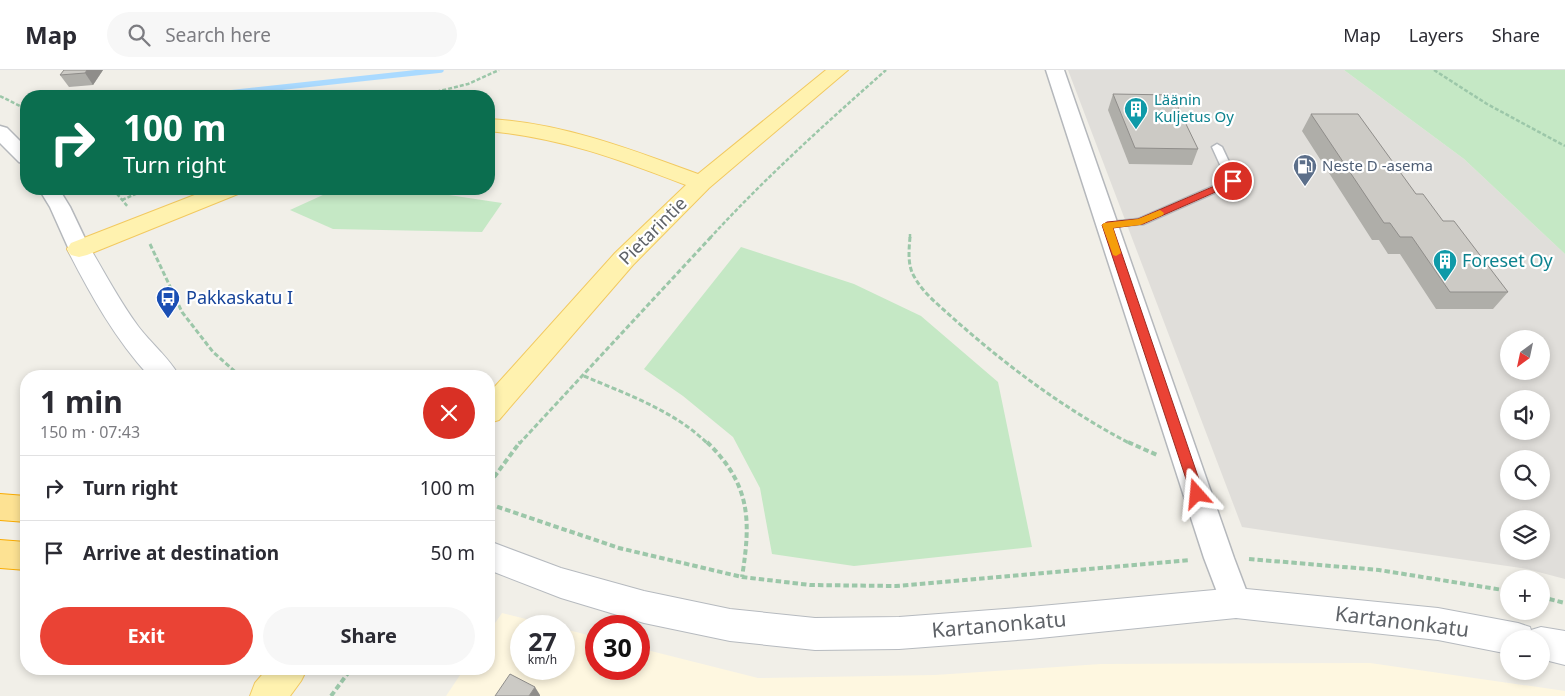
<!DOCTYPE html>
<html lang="en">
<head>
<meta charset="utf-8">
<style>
  body { margin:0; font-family:"Noto Sans",sans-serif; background:#f7f7f7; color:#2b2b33; height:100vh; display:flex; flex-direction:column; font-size:19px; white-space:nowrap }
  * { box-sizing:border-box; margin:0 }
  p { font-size:16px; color:#7c7c81 }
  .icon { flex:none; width:28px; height:28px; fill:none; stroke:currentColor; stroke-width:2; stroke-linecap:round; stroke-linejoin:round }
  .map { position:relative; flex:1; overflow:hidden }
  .sheet { position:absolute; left:20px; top:300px; width:475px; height:305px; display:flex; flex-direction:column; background:#fff; border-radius:20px; box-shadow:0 2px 8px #0003 }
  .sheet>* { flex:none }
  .guide { position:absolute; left:20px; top:20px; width:475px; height:105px; border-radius:20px; box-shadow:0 2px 8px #0003; background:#0b6e4f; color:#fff; overflow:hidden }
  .needle { width:32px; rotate:213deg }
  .controls { position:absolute; left:1500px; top:260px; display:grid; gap:10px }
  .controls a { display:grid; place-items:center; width:50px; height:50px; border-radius:50%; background:#fff; box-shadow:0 2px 8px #0003; font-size:25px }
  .speed { position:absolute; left:510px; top:545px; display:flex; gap:10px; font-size:25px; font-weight:700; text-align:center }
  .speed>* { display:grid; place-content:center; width:65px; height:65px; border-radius:50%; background:#fff; box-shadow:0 2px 8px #0003; line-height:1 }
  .speed small { font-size:12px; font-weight:400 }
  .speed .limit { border:8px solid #d22; background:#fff; color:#111 }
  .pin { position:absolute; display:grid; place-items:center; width:42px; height:42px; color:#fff; margin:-21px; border:2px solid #fff; border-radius:50%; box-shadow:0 1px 5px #0007 }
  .me { position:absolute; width:55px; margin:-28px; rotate:342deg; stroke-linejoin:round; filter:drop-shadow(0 0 4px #0008) }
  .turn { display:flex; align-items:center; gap:18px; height:105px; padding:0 20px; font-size:22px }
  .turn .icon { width:65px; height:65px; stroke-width:2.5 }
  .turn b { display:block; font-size:35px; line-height:42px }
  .round { display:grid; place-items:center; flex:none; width:52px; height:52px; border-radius:26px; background:#f7f7f7 }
  .head { display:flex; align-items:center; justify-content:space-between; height:85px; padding:0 20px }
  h1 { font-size:30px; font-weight:700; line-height:38px }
  .action { display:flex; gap:10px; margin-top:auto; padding:10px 20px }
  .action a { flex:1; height:58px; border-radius:30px; background:#ea4335; color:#fff; font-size:20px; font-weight:700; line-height:58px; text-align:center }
  .action a+a { background:#f7f7f7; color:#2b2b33 }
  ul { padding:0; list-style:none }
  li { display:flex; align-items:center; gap:15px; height:65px; padding:0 20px; border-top:1px solid #e1e1e2 }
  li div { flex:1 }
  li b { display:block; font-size:19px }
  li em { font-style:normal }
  header { display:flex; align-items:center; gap:30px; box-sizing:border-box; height:70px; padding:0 25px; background:#fff; border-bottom:1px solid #e1e1e2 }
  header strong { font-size:24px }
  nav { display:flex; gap:28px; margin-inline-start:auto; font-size:18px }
  .search { width:350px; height:45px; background:#f7f7f7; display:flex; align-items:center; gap:12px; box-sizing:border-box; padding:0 18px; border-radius:28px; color:#7c7c81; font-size:19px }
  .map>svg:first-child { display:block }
</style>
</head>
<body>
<header>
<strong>Map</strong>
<div class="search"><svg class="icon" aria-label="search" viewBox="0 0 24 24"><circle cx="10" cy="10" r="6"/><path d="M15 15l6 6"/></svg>Search here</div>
<nav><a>Map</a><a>Layers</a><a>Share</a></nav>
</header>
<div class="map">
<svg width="1565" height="626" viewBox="0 0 1565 626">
  <rect width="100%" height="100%" fill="#f1efe8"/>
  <polygon fill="#fef7e0" points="502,543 554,556 521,556 521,599 564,599 564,559 596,567 596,599 639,599 639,578 758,608 935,605 1101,594 1370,593 1565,621 1565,626 446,626 464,599 489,599 489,562"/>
  <path fill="#e0deda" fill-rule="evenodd" d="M1068,0H1344L1464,89L1565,184V509L1527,499L1242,457ZM1509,269H1541V301H1509ZM1509,329H1541V361H1509ZM1509,389H1541V421H1509ZM1509,449H1541V481H1509Z"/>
  <g fill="#c5e8c5">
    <polygon points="1344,0 1565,0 1565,184 1464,89"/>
    <polygon points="336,119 409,119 502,133 482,162 333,159 290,140"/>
    <polygon points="741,177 854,214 921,246 998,312 1032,477 854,496 772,484 760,418 733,367 683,326 644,299"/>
  </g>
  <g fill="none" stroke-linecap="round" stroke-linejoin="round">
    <polyline stroke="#aadaff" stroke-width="5.5" points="202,26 441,0"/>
    <g stroke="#b5b8bc" stroke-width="3">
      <polygon id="service" points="1217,74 1222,77 1238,111 1237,113 1144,154 1103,157 1102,155 1103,153 1138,149 1227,110 1212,77"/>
    </g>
    <g stroke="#b5b8bc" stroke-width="3">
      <g id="minor">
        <polygon points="1046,0 1064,0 1234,488 1251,533 1247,543 1236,547 1225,543 1204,488"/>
        <polygon points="0,56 7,58 26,77 26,94 19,92 0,73"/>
        <polygon points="39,119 59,119 70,137 90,179 87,184 79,186 71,184 50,137"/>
      </g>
    </g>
    <g stroke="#b6babf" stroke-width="2">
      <g id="secondary">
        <path d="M79,171L87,173C104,201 118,229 138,256C149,271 171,290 179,306H149C115,269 90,224 67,179L71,173Z"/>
        <polygon points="489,471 561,498 644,521 730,539 815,548 899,547 1030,537 1236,518 1438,538 1518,553 1530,557 1531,560 1541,557 1565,561 1565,595 1541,589 1541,569 1509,569 1509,584 1438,570 1236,548 1030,569 899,579 815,580 730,571 644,553 561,528 489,500"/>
      </g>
    </g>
    <g stroke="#f2c960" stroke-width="2">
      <g id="primary">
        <path d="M826,0H848L709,118L633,195L499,350L489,353V323L615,183L686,115C618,89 562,68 489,61V49C562,53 630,79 698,104Z"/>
        <polygon points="210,119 241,119 238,124 87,185 79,187 71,185 67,179 71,173"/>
        <polygon points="267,599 307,599 301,611 290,626 250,626 255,613"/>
      </g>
    </g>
    <g stroke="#f9ab00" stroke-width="2">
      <g id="motorway">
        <polygon points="0,424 26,426 26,452 0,450"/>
        <polygon points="0,470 26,472 26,500 0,498"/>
      </g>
    </g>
    <g stroke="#9cc7a9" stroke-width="2.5" stroke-dasharray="4 2" stroke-linecap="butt">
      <polyline points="1434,0 1487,34 1565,76"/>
      <polyline points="0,26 26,39"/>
      <polyline points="419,26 468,14 499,0"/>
      <polyline points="113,119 128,137"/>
      <polyline points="122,130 147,119"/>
      <path d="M710,168C765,108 825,54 886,0"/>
      <polyline points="910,168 910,162"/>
    </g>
    <g stroke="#9cc7a9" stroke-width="3" stroke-dasharray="5 2.5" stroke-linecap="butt">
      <path d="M910,167C909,180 907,196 915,208C924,224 940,236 954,249C1008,297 1066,340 1131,374"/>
      <polyline points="150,174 182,242 213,282 240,306"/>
      <path d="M584,306C626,324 675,341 708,374"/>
      <polyline points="519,374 711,167"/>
    </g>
    <g stroke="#9cc7a9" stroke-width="4" stroke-dasharray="5.5 3" stroke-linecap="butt">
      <path d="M707,372C751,415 751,450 742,507"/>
      <polyline points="1128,372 1157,385"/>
      <polyline points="489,414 520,372"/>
      <polyline points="489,434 619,478 742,507 810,515 896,516 1190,490"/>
      <polyline points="1249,489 1379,500 1509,521"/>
      <polyline points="1541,527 1565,533"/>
      <polyline points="331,626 351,599"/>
    </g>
    <use href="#service" fill="#fff" fill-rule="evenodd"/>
    <use href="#minor" fill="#fff" fill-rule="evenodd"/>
    <use href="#secondary" fill="#fff" fill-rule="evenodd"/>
    <use href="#primary" fill="#fff2af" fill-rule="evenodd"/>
    <use href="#motorway" fill="#fde293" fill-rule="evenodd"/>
  </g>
  <g fill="#afaea9">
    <polygon points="64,0 103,0 93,15 69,17 60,5"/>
    <polygon points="1113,24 1198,79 1192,95 1129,94 1108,40"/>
    <polygon points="1311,44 1416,124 1443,151 1508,222 1493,239 1436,239 1400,184 1388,184 1379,170 1372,170 1302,61"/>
  </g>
  <g fill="#8f8d8a">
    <polygon points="87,0 103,0 93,15 85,3"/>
    <polygon points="535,617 540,625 540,626 529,626"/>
  </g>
  <g fill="#cccac5" stroke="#8f8d8a">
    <polygon points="64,0 87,0 85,3 60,5"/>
    <polygon points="1113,24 1172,25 1198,79 1135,78"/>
    <polygon points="1311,44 1358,44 1416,124 1423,124 1443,151 1454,151 1508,222 1450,222 1412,167 1400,167 1390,153 1384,153"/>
    <polygon points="510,604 535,617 529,626 495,626"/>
  </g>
  <polygon fill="#ea4335" stroke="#982c22" points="1233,108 1238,111 1236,113 1143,154 1113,158 1204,424 1202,428 1197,429 1193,428 1191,424 1102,155 1107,152 1138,149"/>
  <polygon fill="#f59e0b" points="1160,140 1164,143 1163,145 1140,155 1113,158 1121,183 1116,186 1113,185 1102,155 1104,153 1138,149"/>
  <defs>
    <g id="building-pin" transform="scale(1.25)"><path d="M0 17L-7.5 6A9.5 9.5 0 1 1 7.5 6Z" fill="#0f9aa8" stroke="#fff"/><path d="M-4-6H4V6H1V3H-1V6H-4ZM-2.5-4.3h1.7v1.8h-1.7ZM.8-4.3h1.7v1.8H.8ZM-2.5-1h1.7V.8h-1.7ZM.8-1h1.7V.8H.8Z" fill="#fff"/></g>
    <g id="fuel-pin" transform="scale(1.25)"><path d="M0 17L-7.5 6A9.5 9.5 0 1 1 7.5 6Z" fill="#5c6f8a" stroke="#fff"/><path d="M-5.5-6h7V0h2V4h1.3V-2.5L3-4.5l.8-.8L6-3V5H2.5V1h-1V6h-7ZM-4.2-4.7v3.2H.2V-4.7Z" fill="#fff"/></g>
    <g id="bus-pin" transform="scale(1.25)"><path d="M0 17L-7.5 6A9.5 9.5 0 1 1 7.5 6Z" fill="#1a4fb4" stroke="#fff"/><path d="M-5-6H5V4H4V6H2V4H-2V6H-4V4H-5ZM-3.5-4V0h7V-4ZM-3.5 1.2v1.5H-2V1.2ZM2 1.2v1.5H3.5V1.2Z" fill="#fff"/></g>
  </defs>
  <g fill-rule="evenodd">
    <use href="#building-pin" x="1136" y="39"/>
    <use href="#fuel-pin" x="1305" y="96"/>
    <use href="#building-pin" x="1445" y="191"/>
    <use href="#bus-pin" x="168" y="228"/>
  </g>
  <g text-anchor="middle" stroke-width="4.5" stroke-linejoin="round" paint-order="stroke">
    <g font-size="15" fill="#0d838f" stroke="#fff" text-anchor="start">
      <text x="1154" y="35">Läänin<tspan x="1154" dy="17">Kuljetus Oy</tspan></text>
    </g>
    <g font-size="15" fill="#4e5e75" stroke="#fff" text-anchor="start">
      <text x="1322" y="101">Neste D -asema</text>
    </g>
    <g font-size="18" fill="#5f6368" stroke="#fff">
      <text transform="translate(653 161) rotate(-45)" y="6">Pietarintie</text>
    </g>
    <g font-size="18" fill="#0d838f" stroke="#fff" text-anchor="start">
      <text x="1462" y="197">Foreset Oy</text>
    </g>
    <g font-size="18" fill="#164399" stroke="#fff" text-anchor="start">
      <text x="186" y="234">Pakkaskatu I</text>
    </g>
    <g font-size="21" fill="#5f6368" stroke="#fff">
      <text transform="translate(1402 552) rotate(7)" y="7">Kartanonkatu</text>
      <text transform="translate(999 555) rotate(-5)" y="7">Kartanonkatu</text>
    </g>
  </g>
</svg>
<div class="controls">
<a><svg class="needle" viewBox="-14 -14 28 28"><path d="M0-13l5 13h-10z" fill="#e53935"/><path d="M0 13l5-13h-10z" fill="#7c7c81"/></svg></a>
<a><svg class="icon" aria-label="sound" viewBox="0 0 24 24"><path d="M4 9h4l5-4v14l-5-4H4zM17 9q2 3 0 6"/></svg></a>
<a><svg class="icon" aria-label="search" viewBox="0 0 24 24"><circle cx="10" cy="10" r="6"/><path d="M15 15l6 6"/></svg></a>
<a><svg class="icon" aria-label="layers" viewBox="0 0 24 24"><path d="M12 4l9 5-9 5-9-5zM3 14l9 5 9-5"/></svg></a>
<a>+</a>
<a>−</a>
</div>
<div class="speed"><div>27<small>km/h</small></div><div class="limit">30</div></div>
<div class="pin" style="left:1233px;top:111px;background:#d93025"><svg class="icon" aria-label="arrive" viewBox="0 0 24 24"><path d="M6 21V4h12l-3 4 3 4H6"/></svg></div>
<svg class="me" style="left:1197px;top:424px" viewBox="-20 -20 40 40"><path d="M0-17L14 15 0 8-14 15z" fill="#ea4335" stroke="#fff" stroke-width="4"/></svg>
<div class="guide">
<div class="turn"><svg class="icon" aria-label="right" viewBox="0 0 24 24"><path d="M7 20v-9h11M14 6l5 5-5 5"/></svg><div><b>100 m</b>Turn right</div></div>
</div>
<section class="sheet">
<div class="head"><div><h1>1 min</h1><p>150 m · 07:43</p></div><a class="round" style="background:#d93025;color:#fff"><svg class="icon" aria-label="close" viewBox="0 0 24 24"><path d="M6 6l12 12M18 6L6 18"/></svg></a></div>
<ul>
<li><svg class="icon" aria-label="right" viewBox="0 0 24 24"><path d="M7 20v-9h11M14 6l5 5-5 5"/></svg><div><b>Turn right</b></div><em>100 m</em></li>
<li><svg class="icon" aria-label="arrive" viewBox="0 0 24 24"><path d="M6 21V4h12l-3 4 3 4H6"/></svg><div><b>Arrive at destination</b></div><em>50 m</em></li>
</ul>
<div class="action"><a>Exit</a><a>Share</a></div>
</section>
</div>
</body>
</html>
